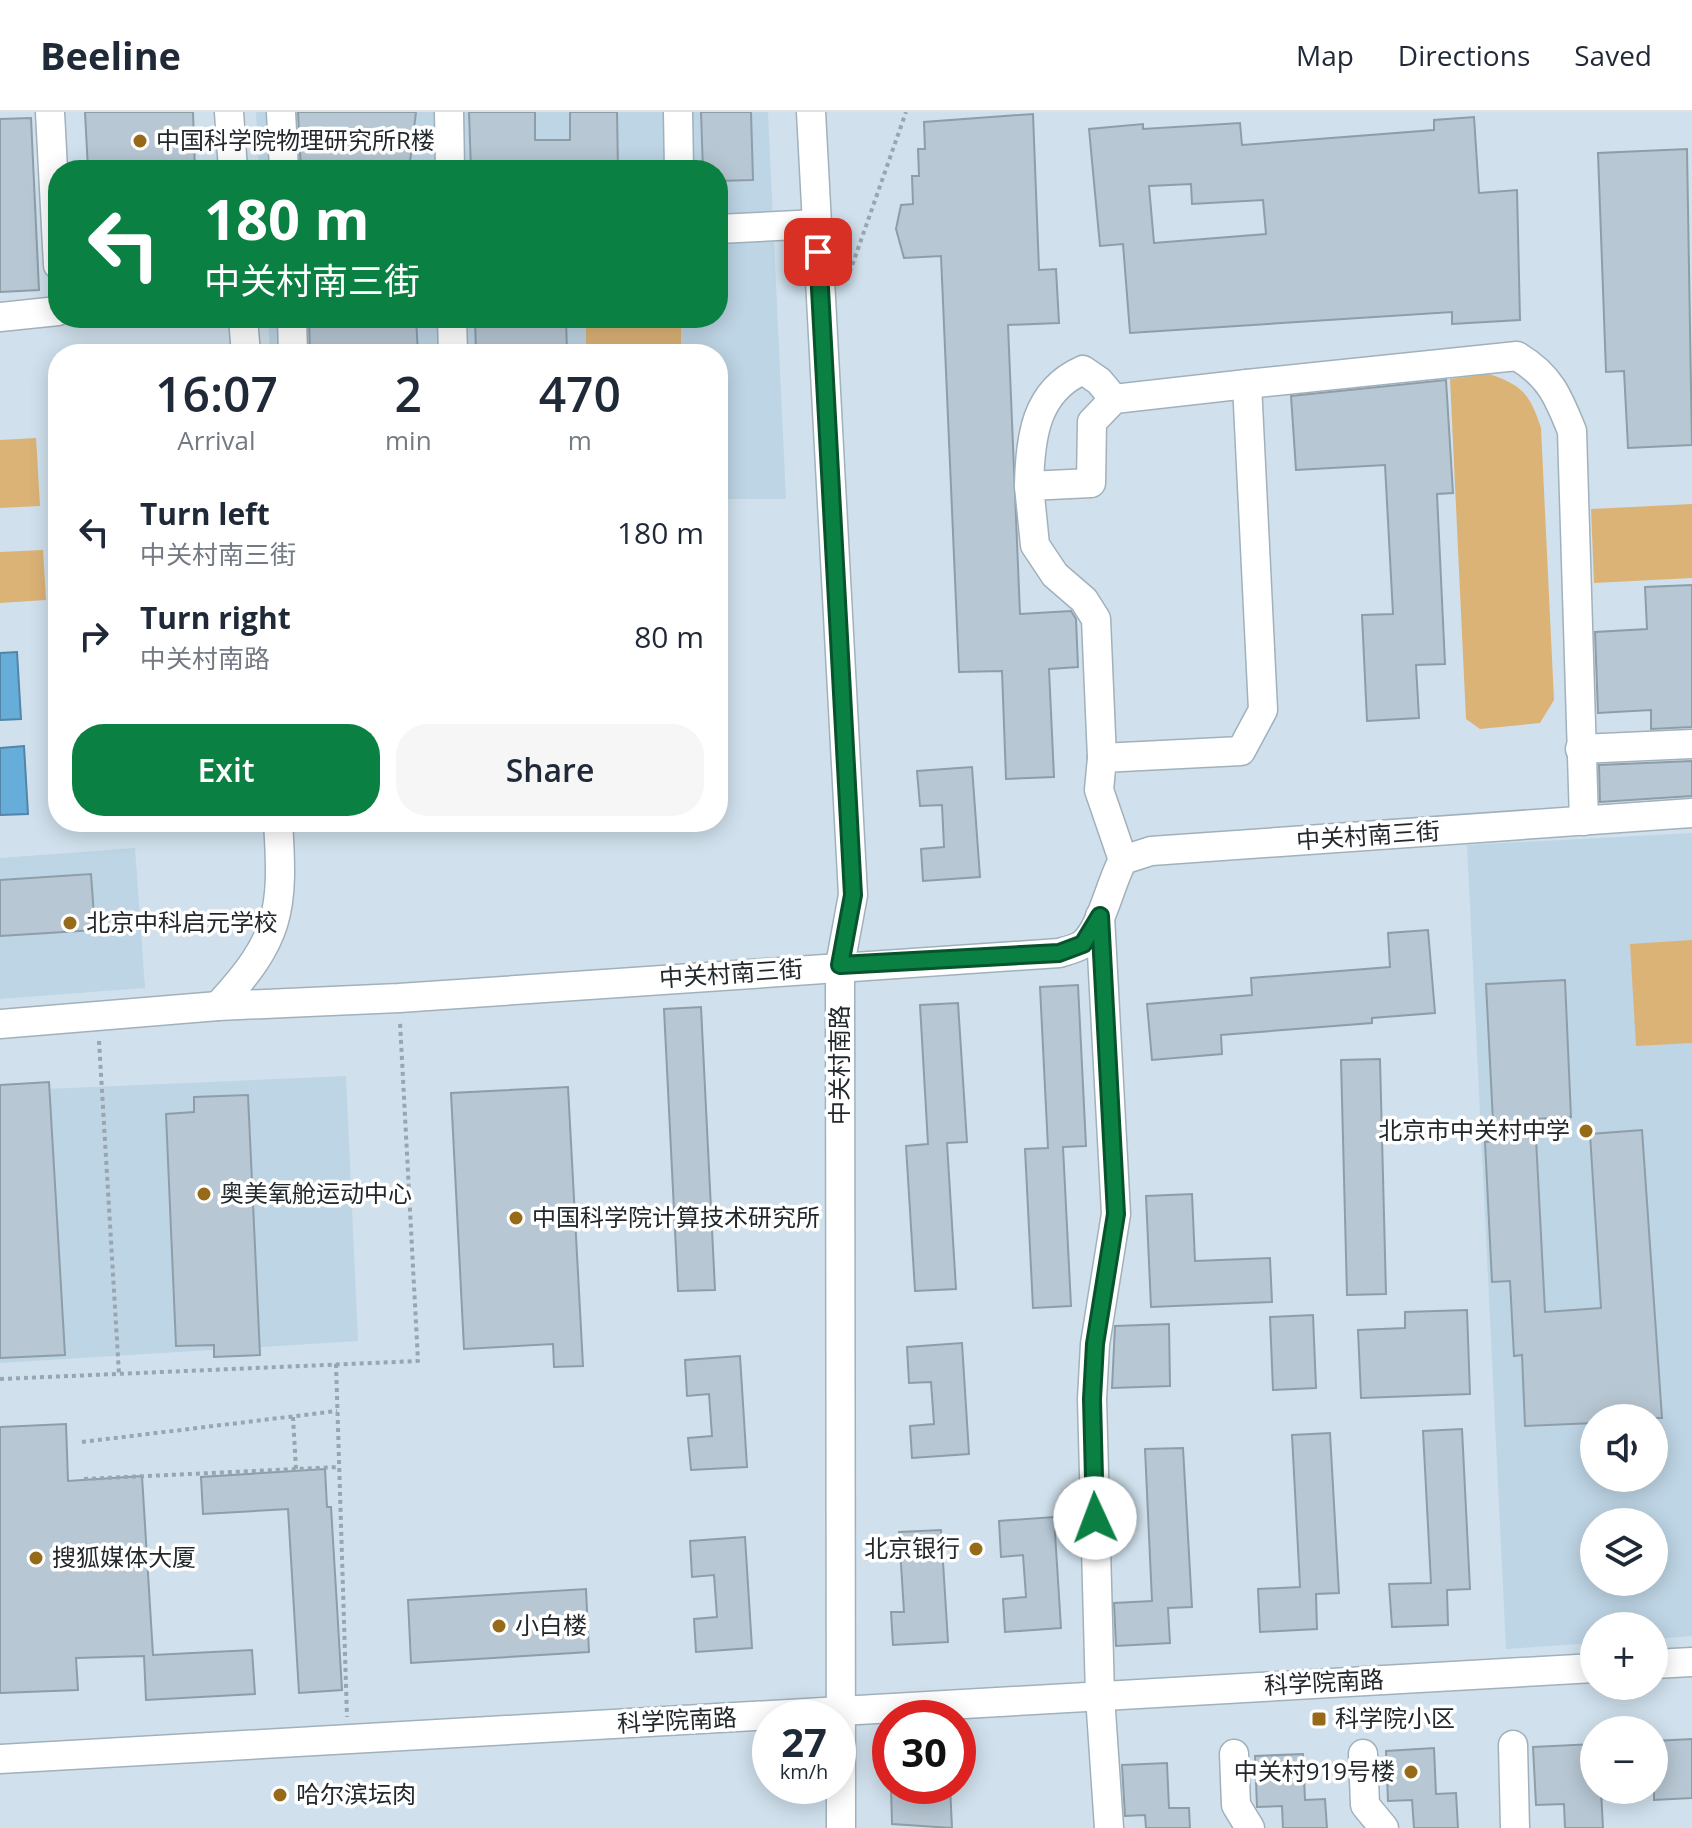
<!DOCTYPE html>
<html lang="en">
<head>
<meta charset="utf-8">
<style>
  body { margin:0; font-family:"Open Sans","Noto Sans SC",sans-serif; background:#f6f6f7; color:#1f2937; height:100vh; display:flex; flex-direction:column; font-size:30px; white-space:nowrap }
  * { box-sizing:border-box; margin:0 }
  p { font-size:26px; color:#747a83 }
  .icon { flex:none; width:44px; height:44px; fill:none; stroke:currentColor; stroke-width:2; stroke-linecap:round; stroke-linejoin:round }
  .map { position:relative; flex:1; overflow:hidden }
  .side { position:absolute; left:48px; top:232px; width:680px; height:488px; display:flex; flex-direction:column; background:#fff; border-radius:32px; box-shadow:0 4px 20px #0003 }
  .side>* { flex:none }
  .hud { position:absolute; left:48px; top:48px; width:680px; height:168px; border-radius:32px; box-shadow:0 4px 20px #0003; background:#0b8043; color:#fff; overflow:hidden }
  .controls { position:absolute; left:1580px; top:1292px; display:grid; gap:16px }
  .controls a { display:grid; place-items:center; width:88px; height:88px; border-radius:50%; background:#fff; box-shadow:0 4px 20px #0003; font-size:40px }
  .speed { position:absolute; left:752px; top:1588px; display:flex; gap:16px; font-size:40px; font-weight:700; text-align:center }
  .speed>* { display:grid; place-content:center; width:104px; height:104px; border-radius:50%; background:#fff; box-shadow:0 4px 20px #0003; line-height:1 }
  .speed small { font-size:20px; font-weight:400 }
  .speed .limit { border:12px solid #d22; background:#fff; color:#111 }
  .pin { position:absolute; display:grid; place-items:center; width:68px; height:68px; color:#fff; margin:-34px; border-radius:16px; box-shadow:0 4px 12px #0006 }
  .me { position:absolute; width:88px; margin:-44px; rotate:358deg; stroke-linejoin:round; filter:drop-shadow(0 0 6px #0008) }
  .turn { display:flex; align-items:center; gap:28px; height:168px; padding:0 24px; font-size:36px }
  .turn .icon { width:104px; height:104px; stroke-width:2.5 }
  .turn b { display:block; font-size:56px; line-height:68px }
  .eta { display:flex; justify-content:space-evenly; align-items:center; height:136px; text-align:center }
  .eta b { font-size:48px; font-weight:600; line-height:56px }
  .primary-button { display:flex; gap:16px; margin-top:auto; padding:16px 24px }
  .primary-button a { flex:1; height:92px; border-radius:32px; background:#0b8043; color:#fff; font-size:32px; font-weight:600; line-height:92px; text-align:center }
  .primary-button a+a { background:#f6f6f7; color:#1f2937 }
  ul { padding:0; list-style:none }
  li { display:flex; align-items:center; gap:24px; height:104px; padding:0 24px }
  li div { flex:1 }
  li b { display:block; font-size:30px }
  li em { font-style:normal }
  header { display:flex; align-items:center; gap:48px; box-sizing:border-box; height:112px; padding:0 40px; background:#fff; border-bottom:2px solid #e0e1e3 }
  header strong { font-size:38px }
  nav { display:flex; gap:44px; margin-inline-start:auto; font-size:28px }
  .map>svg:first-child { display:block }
</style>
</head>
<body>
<header>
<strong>Beeline</strong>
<nav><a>Map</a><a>Directions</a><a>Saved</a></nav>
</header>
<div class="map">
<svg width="1692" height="1716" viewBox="0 0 1692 1716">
  <rect width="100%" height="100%" fill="#d0e1ed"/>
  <g fill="#bed5e5" fill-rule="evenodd">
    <polygon points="256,0 768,0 786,387 718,387 718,242 270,242 268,206 718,206 718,58 259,58"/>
    <path d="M1692,721V1524L1654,1527V1514H1594V1531L1506,1537L1467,733ZM1594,1306H1654V1366H1594ZM1594,1410H1654V1470H1594Z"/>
    <polygon points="135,736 145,876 0,887 0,746"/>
    <polygon points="346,964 358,1229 0,1251 0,979"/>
  </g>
  <g fill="#dcb376">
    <rect x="586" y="206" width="95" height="36"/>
    <path d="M1489,262C1522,273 1530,282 1541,316L1554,588L1540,611L1480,617L1466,607L1450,267Z"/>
    <polygon points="36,326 40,394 0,396 0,328"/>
    <polygon points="1692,392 1692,466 1594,471 1591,397"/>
    <polygon points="43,438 46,488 0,491 0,440"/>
    <polygon points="1692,828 1692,931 1636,934 1630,832"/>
  </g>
  <g fill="#67adda" stroke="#5285a6" stroke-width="2">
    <polygon points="17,540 21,607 0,608 0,541"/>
    <polygon points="24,634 28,702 0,703 0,636"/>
  </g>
  <g fill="#b7c7d3" stroke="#8e9ea9" stroke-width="2" fill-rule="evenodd">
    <polygon points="85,0 193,0 195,58 88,58"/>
    <polygon points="298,0 416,0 409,58 301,58"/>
    <polygon points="469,0 535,0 535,28 570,28 570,0 617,0 618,58 471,58"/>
    <polygon points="701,0 751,0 753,68 718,69 718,58 703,58"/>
    <polygon points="1033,2 1039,158 1056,157 1059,211 1008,213 1020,502 1071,499 1076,507 1078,555 1049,557 1054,665 1006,667 1002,559 959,560 941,144 904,146 896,117 901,93 913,92 912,64 919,64 918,37 925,37 924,10"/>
    <path d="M1474,5L1479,81L1517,78L1520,208L1452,212V200L1130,221L1123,132L1100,134L1089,17L1143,12V17L1240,11L1242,33L1434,18V8ZM1191,72L1192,92L1263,88L1266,122L1154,131L1149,74Z"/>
    <polygon points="31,6 39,178 0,180 0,7"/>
    <polygon points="1687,37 1692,333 1628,336 1624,259 1606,260 1598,41"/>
    <polygon points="309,206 416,206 418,242 310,242"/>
    <polygon points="475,206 566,206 567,242 476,242"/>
    <polygon points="1446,268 1453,381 1437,382 1445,552 1416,553 1419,606 1367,609 1362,503 1393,502 1385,353 1296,358 1291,284"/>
    <polygon points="1692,473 1692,615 1651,617 1651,598 1598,601 1595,520 1647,517 1645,475"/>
    <polygon points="1692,649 1692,684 1600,690 1599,653"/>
    <polygon points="972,655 980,765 923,769 921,737 944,735 942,693 920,694 917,659"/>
    <polygon points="91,762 95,818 0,824 0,768"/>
    <polygon points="1428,818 1435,901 1372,906 1372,911 1221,923 1222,942 1152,948 1147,892 1252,883 1251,866 1390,855 1388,821"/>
    <polygon points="1565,868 1571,1005 1535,1007 1545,1200 1601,1196 1590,1022 1642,1018 1662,1306 1594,1306 1594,1311 1525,1314 1522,1243 1514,1244 1510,1169 1492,1170 1485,1030 1494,1029 1486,872"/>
    <polygon points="1078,873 1086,1034 1063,1035 1071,1194 1033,1196 1025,1037 1048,1036 1040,875"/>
    <polygon points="958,891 967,1030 947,1031 956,1177 915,1179 906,1034 928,1032 920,893"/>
    <polygon points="701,895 715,1178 678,1179 664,897"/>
    <polygon points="1380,947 1386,1182 1347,1183 1341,948"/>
    <polygon points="49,970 65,1243 0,1246 0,973"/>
    <polygon points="568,975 583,1254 554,1255 553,1232 464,1237 451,981"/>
    <polygon points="248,983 260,1243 214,1245 214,1233 176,1234 166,1002 194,1000 194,985"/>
    <polygon points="1192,1082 1195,1149 1270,1146 1272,1190 1151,1195 1146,1084"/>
    <polygon points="1467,1198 1470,1282 1361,1286 1358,1218 1405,1216 1405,1200"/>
    <polygon points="1313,1203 1316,1276 1273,1278 1270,1205"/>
    <polygon points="1169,1212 1170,1274 1112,1276 1115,1214"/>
    <polygon points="962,1231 969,1342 912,1346 910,1314 934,1312 931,1270 909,1271 907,1235"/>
    <polygon points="740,1244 747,1355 691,1358 688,1326 712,1324 709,1282 687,1284 685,1248"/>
    <polygon points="66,1312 68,1369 142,1364 153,1543 252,1538 255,1582 146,1588 144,1544 76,1546 78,1578 0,1581 0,1315"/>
    <polygon points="1462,1317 1470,1477 1447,1478 1448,1513 1392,1515 1389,1472 1431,1471 1423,1319"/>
    <polygon points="1330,1321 1339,1481 1316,1482 1317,1517 1260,1520 1258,1477 1300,1475 1292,1323"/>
    <polygon points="1183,1336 1192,1495 1168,1496 1170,1531 1116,1534 1114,1491 1152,1489 1145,1337"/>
    <polygon points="325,1357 327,1395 331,1395 342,1578 299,1581 288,1397 203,1402 201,1365"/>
    <polygon points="1054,1405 1061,1516 1005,1520 1003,1487 1026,1485 1023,1443 1001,1445 999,1409"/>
    <polygon points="941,1418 948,1530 893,1533 891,1500 904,1500 899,1420"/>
    <polygon points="745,1425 752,1536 696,1540 694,1507 717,1505 714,1463 692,1465 690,1429"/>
    <polygon points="586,1477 589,1540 411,1551 408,1488"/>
    <polygon points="1692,1627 1692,1686 1654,1688 1654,1629"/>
    <polygon points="1594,1632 1594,1678 1601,1678 1603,1716 1565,1716 1564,1692 1536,1693 1533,1635"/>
    <polygon points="1434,1636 1436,1682 1456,1681 1458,1716 1414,1716 1412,1688 1388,1689 1386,1639"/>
    <polygon points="1303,1642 1305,1688 1325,1687 1327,1716 1283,1716 1282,1694 1257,1695 1255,1644"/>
    <polygon points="1167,1651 1169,1696 1189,1696 1190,1716 1146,1716 1145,1703 1125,1704 1122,1653"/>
    <polygon points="891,1674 950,1674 952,1716 892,1712"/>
  </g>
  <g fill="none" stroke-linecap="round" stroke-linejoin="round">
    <g stroke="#a0b1bc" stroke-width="31">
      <g id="minor">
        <polyline points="50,0 58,153"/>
        <polyline points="229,0 233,58"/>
        <polyline points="281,0 284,58"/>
        <polyline points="449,0 450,58"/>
        <polyline points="678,0 679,58"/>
        <polyline points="811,0 853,783 840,853 841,1716"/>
        <polyline points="718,117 817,112"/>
        <polyline points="0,205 58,199"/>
        <polyline points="243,206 246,242"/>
        <polyline points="292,206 293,242"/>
        <polyline points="452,206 453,242"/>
        <path d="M1029,374C1030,326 1035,279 1083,258L1099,269L1114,287"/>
        <polyline points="1580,637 1692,632"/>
        <polyline points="1102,646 1096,507 1084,488 1055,463 1035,433 1029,374 1091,371 1092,310 1114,287 1247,272"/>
        <path d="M1123,748L1099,678L1102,646L1241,639L1263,598L1247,272L1517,244C1550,264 1558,284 1572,319L1584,709"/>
        <polyline points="1100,804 1116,1102 1095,1232 1092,1287 1100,1584 1109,1716"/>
        <path d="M218,894C280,827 284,800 278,710"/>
        <path d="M0,912L218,894L399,886L1059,841C1066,839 1078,836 1083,832C1102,816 1110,771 1123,748L1151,739L1692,701"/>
        <polyline points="1654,1552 1692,1550"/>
        <polyline points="1513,1633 1515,1716"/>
        <polyline points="1234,1642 1236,1693 1250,1716"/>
        <polyline points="1363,1642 1365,1693 1384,1716"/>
        <polyline points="0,1647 1594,1556"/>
      </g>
    </g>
    <g stroke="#99a6b0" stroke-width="4" stroke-dasharray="4 4" stroke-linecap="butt">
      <polyline points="847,168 906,0"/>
      <polyline points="99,929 119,1262"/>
      <polyline points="336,1252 347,1605"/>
      <polyline points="0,1267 418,1249 400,910"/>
      <polyline points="293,1305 296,1357"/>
      <polyline points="82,1330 337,1299"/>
      <polyline points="84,1367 339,1355"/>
    </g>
    <use href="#minor" stroke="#fff" stroke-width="28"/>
  </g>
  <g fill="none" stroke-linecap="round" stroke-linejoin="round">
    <g stroke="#07532c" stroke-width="20">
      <polyline id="route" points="818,140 853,783 840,853 1059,841 1083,832 1100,804 1116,1102 1095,1232 1092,1287 1095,1406"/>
    </g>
    <use href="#route" stroke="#0b8043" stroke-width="14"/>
  </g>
  <g fill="#976a19" stroke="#fff" stroke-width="3">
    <circle cx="140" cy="29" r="8"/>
    <circle cx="70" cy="811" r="8"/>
    <circle cx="1586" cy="1019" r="8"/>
    <circle cx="204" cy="1082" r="8"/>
    <circle cx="516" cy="1106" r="8"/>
    <circle cx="976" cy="1437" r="8"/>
    <circle cx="36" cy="1446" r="8"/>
    <circle cx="499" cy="1514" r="8"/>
    <rect x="1311" y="1599" width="16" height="16" rx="4"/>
    <circle cx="1411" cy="1660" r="8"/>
    <circle cx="280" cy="1683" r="8"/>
  </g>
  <g text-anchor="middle" stroke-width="7" stroke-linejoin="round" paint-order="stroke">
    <g font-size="24" fill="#22282c" stroke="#fff" text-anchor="start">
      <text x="156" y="37">中国科学院物理研究所R楼</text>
      <text x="86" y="819">北京中科启元学校</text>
      <text x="1570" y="1027" text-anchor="end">北京市中关村中学</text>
      <text x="220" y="1090">奥美氧舱运动中心</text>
      <text x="532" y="1114">中国科学院计算技术研究所</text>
      <text x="960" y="1445" text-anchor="end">北京银行</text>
      <text x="52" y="1454">搜狐媒体大厦</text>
      <text x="515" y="1522">小白楼</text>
      <text x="1335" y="1615">科学院小区</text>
      <text x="1395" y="1668" text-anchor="end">中关村919号楼</text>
      <text x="296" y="1691">哈尔滨坛肉</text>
    </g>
    <g font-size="24" fill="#22282c" stroke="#fff">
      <text transform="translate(1368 724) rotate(-4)" y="8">中关村南三街</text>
      <text transform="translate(731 862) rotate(-4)" y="8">中关村南三街</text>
      <text transform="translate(840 953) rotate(-90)" y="8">中关村南路</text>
      <text transform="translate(1324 1571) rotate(-3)" y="8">科学院南路</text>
      <text transform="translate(677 1609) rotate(-3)" y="8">科学院南路</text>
    </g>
  </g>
</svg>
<div class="controls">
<a><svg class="icon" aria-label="sound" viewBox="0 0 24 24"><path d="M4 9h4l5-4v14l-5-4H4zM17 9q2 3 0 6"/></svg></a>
<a><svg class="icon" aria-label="layers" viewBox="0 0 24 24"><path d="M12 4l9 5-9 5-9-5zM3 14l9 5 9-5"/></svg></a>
<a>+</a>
<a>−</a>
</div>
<div class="speed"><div>27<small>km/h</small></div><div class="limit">30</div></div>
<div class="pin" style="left:818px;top:140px;background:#d93025"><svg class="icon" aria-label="arrive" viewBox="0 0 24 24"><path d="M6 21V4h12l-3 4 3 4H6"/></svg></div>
<svg class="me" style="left:1095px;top:1406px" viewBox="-20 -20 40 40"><circle r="19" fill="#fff"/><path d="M0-13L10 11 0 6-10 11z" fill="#0b8043"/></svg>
<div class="hud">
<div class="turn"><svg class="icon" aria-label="left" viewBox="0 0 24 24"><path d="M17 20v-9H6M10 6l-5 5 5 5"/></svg><div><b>180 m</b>中关村南三街</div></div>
</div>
<section class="side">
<div class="eta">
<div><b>16:07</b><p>Arrival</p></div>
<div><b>2</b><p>min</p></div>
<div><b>470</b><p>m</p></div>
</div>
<ul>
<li><svg class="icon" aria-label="left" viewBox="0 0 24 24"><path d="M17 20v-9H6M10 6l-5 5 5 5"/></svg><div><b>Turn left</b><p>中关村南三街</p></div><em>180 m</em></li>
<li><svg class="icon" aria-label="right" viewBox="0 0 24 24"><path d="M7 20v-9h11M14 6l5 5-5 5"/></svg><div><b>Turn right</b><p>中关村南路</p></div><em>80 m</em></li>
</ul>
<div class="primary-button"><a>Exit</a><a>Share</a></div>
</section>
</div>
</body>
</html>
